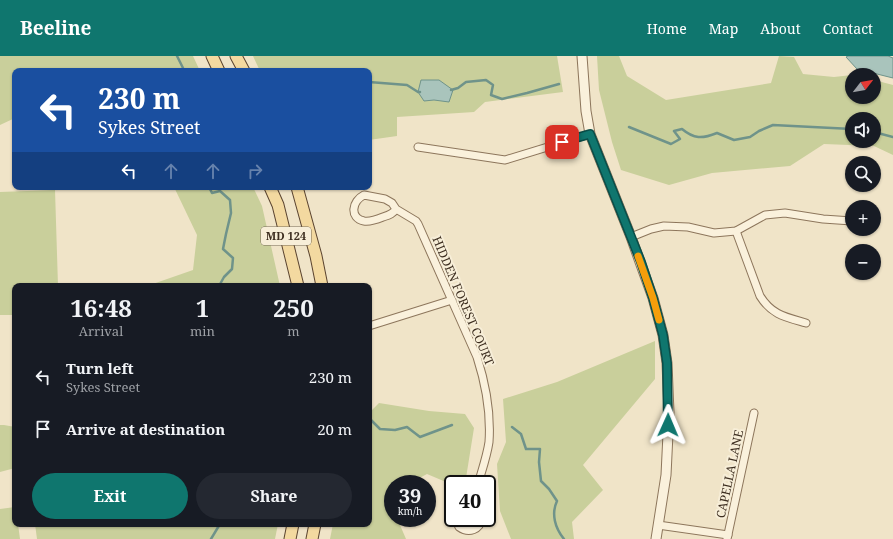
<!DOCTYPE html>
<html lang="en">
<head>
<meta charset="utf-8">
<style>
  body { margin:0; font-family:"Noto Serif",serif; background:#242831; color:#f1f3f6; height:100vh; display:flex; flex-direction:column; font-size:15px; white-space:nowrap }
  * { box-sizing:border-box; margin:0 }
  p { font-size:13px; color:#9ea1a6 }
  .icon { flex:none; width:22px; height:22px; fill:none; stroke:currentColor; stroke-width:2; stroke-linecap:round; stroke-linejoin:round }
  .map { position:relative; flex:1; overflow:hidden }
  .details { position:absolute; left:12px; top:227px; width:360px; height:244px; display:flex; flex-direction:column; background:#171b24; border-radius:8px; box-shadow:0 1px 3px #0004 }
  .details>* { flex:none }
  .hud { position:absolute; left:12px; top:12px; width:360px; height:122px; border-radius:8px; box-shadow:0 1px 3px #0004; background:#1a4fa0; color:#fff; overflow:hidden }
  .needle { width:26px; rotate:59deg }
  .fabs { position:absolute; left:845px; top:12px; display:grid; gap:8px }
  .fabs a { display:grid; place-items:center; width:36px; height:36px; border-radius:50%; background:#171b24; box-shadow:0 1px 3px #0004; font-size:20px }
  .speed { position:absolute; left:384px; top:419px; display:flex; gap:8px; font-size:20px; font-weight:700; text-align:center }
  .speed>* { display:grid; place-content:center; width:52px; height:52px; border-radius:50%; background:#171b24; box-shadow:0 1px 3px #0004; line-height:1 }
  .speed small { font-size:10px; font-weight:400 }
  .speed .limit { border:2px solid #111; border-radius:6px; background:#fff; color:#111 }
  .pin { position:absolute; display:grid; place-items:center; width:34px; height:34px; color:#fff; margin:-17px; border-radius:8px; box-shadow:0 2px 6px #0006 }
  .me { position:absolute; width:44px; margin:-22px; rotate:1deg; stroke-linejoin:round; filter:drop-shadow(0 0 3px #0008) }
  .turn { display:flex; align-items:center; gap:14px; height:84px; padding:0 20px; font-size:18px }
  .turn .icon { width:52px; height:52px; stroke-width:2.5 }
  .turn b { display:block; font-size:28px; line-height:34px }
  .lanes { display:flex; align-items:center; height:38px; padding:0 20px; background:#0003; justify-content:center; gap:20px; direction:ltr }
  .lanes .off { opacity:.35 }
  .eta { display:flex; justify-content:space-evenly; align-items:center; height:68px; text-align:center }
  .eta b { font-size:24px; font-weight:700; line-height:28px }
  .cta { display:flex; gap:8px; margin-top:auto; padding:8px 20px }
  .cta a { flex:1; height:46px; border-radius:24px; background:#0f766e; color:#fff; font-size:16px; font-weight:700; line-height:46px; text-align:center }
  .cta a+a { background:#242831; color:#f1f3f6 }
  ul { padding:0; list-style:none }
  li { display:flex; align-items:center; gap:12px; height:52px; padding:0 20px }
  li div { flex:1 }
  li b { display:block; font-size:15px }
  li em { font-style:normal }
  header { display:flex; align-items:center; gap:24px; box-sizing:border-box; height:56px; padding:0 20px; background:#0f766e; color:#fff }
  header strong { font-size:19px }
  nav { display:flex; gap:22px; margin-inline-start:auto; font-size:14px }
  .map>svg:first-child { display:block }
</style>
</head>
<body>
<header>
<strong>Beeline</strong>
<nav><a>Home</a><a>Map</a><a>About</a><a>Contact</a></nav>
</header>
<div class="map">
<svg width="893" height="483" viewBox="0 0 893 483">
  <rect width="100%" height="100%" fill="#f0e4c8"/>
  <g fill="#c9cf9b" fill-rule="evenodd">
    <polygon points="0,0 193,0 200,15 15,15 15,62 0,69"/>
    <polygon points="253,0 557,0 563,36 485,46 474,56 397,61 397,80 369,84 369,15 260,15"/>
    <path d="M597,0H619L627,20L666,44L771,27L779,0L794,1L803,18L834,21L852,19V41H874V24L893,29V99L874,90L824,88L790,110L712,117L669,129L621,114L612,86L599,34ZM852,63H874V85H852Z"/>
    <polygon points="174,131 253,131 262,150 280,230 147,230 193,214 197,179"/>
    <polygon points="55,134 58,230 15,230 15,259 0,259 0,136"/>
    <polygon points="655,285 655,323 583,409 603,434 572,466 574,483 511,483 500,455 497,408 506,386 503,343 557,326"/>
    <polygon points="379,347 429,355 465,358 474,372 466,422 459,428 453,429 427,418 408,428 393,428 393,436 388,439 393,451 393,462 397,462 406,483 330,483 333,468 369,468 369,357"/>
    <polygon points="0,369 4,369 15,371 15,412 0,416"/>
    <polygon points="15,451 15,468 18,468 20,483 0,483 0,453"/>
    <polygon points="35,468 278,468 275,483 37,483"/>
  </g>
  <g fill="#a9c4bc" stroke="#6f938a">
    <polygon points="848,0 888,0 893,2 893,22 857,13 846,1"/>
    <polygon points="421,24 439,24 453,34 449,46 434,44 424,45 418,36"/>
  </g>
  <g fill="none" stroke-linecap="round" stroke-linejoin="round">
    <g stroke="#6f938a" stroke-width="2.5">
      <polyline points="177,0 183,12 183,15"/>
      <polyline points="369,26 407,29 418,36 420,36"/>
      <polyline points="451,34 458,32 466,26 486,24 493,29 491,39 502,43 527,37 559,28"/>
      <path d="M629,71L671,88L680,83L674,75L682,73C694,83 702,83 717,77L734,84L750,81L759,75L773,69L852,73"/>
      <polyline points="874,76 893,81"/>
      <polyline points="209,131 212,137 220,135 230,144 231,157 226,178 223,193 233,202 232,213 224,221 219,230"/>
      <polyline points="369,362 380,373 395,374 407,371 420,381 452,369"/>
      <path d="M512,371L521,378L526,393H540L539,406L541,425L549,433L557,445C551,458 555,472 564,483"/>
      <polyline points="211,483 220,468"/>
    </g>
    <g stroke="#8d765c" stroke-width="9">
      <g id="minor">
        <polyline points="418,91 505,104 590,78"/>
        <path d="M396,153C393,158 389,159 383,161C378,163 370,166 364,165C349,162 352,145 364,139L385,143L392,147L396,153L416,165L418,168L477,301C486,329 491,357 489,386C487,400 482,414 478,428"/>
        <path d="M736,175L760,240C772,259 785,261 806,267"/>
        <polyline points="631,181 651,173 664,170 688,171 714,177 736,175 765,159 785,157 823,163 852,165"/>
        <polyline points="369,270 452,244"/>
        <path d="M455,462L459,471C469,478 480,474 482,462"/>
        <polyline points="658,469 728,479"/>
        <polyline points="727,483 754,357"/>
      </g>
    </g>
    <g stroke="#8d765c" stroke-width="11">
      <polyline id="tertiary" points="582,0 586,55 590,78 631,181 653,242 663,279 667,307 669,357 666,419 656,483"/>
    </g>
    <g stroke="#5b4430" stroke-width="13">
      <g id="primary">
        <polyline points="212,0 219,15"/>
        <polyline points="236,0 244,15"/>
        <polyline points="270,131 278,149 298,230"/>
        <polyline points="297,131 316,200 322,230"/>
        <polyline points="290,483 293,468"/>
        <polyline points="312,483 315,468"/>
      </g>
    </g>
    <use href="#minor" stroke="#faf1dc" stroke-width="7"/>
    <use href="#tertiary" stroke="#faf1dc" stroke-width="9"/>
    <use href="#primary" stroke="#f3d9a0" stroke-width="11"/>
  </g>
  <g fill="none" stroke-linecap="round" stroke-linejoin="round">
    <g stroke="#0a4d48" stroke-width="10">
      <polyline id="route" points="562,86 590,78 641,206 653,242 663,279 667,307 668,369"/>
    </g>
    <use href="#route" stroke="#0f766e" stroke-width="7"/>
    <polyline stroke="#f59e0b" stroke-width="7" points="638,200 653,242 659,264"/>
  </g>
  <g text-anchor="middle" stroke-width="4" stroke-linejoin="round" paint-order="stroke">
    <rect fill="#f7eed8" stroke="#756857" stroke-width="1" x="261" y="171" width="50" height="18" rx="3"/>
    <g font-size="11" font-weight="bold" fill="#3d2e20">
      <text x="286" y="184">MD 124</text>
    </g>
    <g font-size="12" fill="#3d2e20" stroke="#f7eed8">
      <text transform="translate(463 245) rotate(67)" y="4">HIDDEN FOREST COURT</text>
      <text transform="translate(730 418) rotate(-78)" y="4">CAPELLA LANE</text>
    </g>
  </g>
</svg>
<div class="fabs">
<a><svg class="needle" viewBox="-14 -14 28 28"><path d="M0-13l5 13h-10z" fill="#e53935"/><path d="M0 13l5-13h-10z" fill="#9ea1a6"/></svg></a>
<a><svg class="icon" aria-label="sound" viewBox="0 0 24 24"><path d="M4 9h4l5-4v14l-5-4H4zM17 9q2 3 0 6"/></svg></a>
<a><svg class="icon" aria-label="search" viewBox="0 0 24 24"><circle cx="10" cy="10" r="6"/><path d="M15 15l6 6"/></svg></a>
<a>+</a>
<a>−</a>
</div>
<div class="speed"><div>39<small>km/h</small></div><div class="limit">40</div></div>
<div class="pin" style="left:562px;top:86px;background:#d93025"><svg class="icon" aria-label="arrive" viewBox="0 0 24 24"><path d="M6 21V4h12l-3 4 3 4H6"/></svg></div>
<svg class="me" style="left:668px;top:369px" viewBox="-20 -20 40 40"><path d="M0-17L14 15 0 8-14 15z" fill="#0f766e" stroke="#fff" stroke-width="4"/></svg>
<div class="hud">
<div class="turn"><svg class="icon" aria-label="left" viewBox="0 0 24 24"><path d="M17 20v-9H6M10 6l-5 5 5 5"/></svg><div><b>230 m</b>Sykes Street</div></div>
<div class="lanes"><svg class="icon" aria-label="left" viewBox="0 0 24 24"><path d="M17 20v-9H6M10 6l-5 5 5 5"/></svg><svg class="icon off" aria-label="ahead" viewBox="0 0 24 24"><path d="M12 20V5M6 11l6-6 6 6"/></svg><svg class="icon off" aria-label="ahead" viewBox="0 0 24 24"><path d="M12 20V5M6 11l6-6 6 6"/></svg><svg class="icon off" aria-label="right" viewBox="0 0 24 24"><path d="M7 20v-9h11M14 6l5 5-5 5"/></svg></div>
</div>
<section class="details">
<div class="eta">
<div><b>16:48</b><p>Arrival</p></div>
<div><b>1</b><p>min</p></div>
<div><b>250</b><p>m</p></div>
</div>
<ul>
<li><svg class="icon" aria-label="left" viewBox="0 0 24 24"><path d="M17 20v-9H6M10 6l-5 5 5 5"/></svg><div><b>Turn left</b><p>Sykes Street</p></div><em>230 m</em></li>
<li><svg class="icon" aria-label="arrive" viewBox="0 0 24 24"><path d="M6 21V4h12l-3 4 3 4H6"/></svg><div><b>Arrive at destination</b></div><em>20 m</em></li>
</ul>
<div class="cta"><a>Exit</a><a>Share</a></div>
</section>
</div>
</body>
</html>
